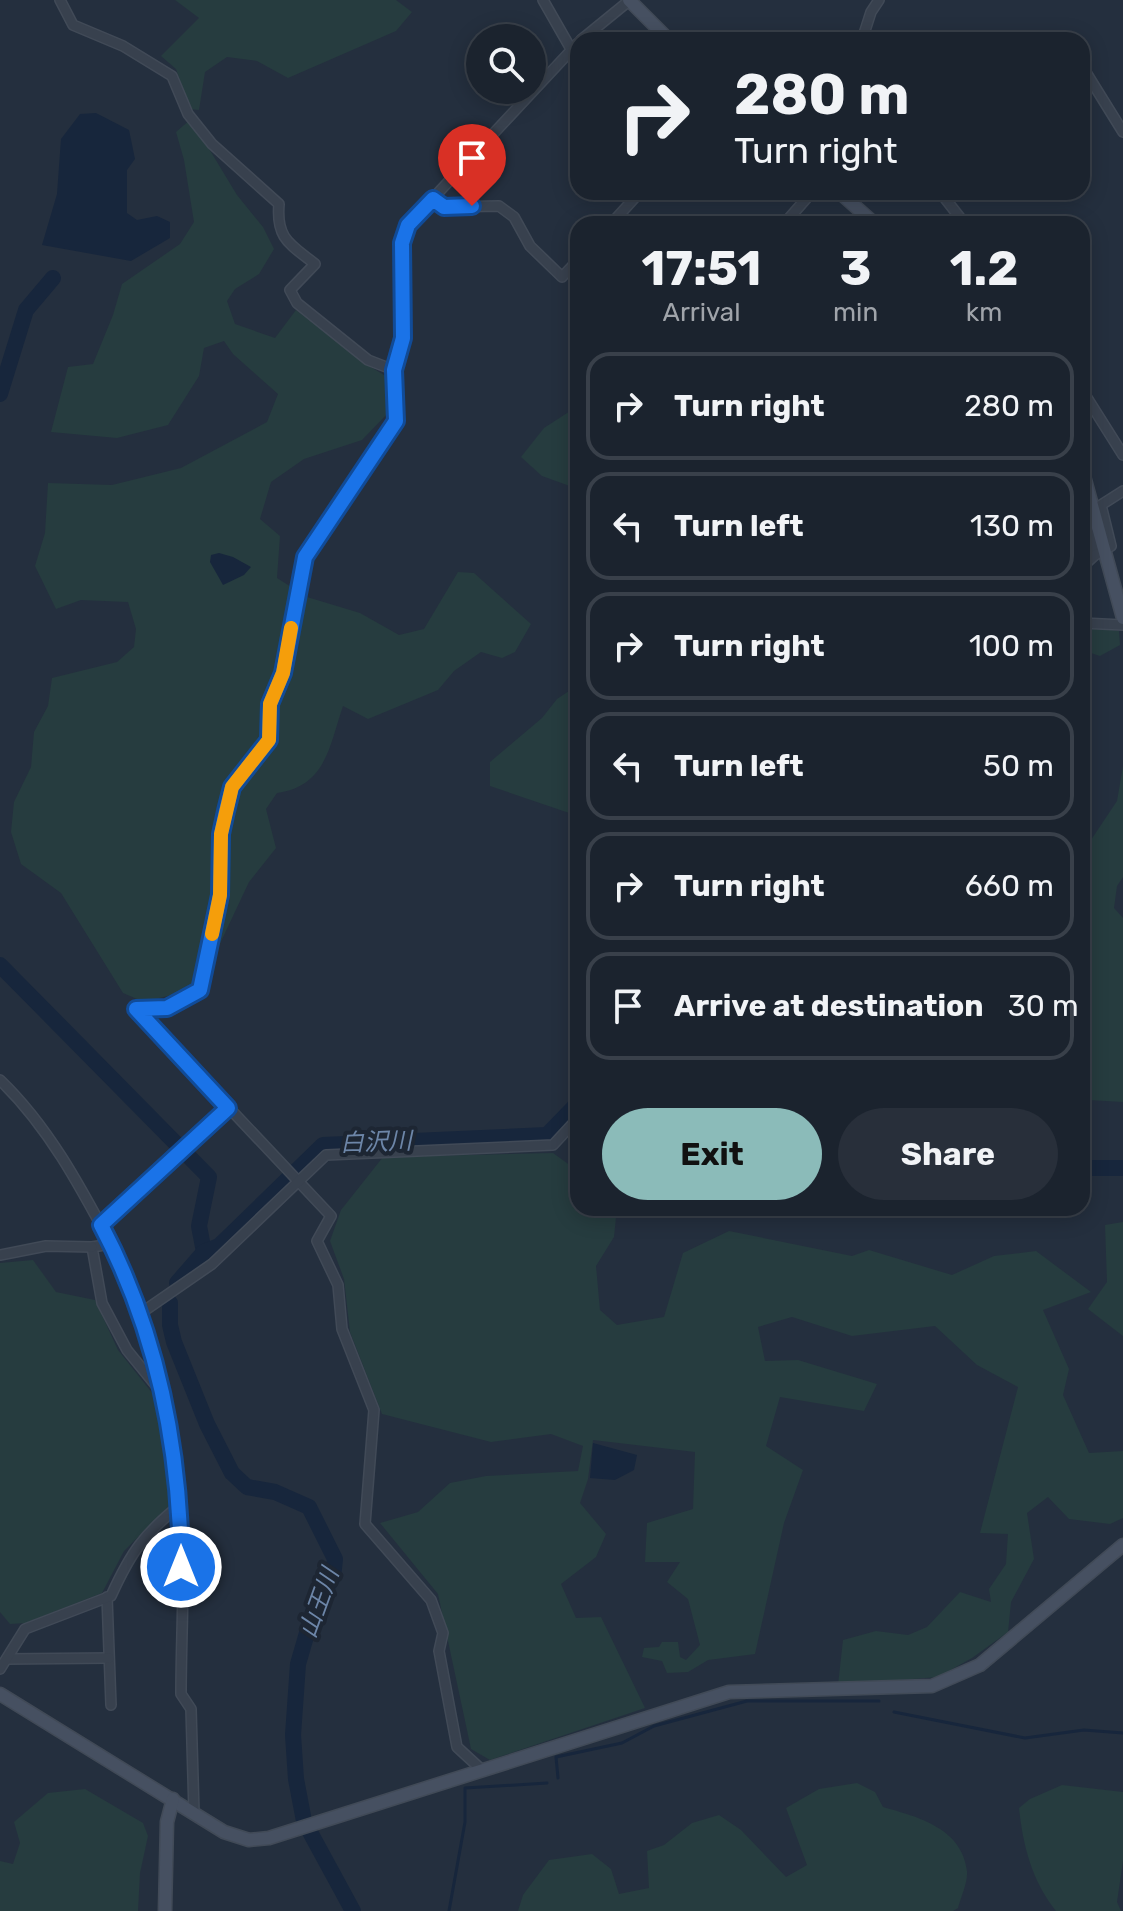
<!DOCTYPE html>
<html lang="en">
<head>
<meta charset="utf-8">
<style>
  body { margin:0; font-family:Rubik,"Noto Sans JP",sans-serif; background:#282f3a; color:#f1f3f6; height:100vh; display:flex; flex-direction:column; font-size:30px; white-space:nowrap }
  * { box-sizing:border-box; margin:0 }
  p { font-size:26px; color:#a0a4aa }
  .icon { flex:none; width:44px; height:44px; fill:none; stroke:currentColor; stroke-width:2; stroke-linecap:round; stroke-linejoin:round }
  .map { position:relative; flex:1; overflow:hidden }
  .sheet { position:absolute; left:570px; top:216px; width:520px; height:1000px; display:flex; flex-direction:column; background:#1b232e; border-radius:24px; box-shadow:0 4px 20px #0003,0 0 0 2px #39404a }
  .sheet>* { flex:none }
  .hud { position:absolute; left:570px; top:32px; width:520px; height:168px; border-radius:24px; box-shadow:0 4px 20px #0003,0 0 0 2px #39404a; background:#1b232e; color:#f1f3f6; overflow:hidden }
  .tools { position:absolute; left:466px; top:24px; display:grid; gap:16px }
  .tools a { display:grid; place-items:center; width:80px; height:80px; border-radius:50%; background:#1b232e; box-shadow:0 4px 20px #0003,0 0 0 2px #39404a; font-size:40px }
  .pin { position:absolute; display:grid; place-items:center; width:68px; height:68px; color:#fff; margin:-82px -34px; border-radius:50% 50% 50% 0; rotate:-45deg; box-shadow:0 0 8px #0007 }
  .pin .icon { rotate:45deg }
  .me { position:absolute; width:88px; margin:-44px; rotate:0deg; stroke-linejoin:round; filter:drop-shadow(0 0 6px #0008) }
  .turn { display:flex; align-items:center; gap:28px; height:168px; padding:0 32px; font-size:36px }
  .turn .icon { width:104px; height:104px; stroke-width:2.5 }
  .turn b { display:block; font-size:56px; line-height:68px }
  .eta { display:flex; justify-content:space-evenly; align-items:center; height:136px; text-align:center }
  .eta b { font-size:48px; font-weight:700; line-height:56px }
  .primary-button { display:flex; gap:16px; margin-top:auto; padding:16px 32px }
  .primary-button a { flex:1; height:92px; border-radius:48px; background:#8bbbb9; color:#111; font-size:32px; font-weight:700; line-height:92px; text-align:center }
  .primary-button a+a { background:#282f3a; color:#f1f3f6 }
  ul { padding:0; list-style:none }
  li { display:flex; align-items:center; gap:24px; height:108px; margin:0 16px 12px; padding:0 16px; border:4px solid #39404a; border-radius:24px }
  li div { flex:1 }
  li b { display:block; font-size:30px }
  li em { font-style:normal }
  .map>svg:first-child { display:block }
</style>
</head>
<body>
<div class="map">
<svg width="1123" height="1911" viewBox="0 0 1123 1911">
  <rect width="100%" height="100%" fill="#242f3e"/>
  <g fill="#263c3f">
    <polygon points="175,0 396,0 412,12 396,31 288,78 257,61 227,57 205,72 199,110 190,109 176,69 161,56 199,18"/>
    <path d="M191,119L237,195L263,227L274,249L259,274L235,289L227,301L235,324L275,338L296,310L364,363L389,378L390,411L362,440L304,459L271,482L260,519L280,536L277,578L307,597L360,613L399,635L424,629L458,572L474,573L531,624L515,652L502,658L481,652L454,671L438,690L368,719L343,706C329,747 326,786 277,793L266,809L276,848L249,882L209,967L183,992L144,1002L123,993L61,893L21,864L11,832L14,802L31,767L34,732L48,706L52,678L117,662L134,647L136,629L128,602L81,600L56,609L35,566L45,533L48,483L112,485L181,468L267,422L278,394L233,354L224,341L204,348L199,376L168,425L117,438L51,432L68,367L93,364L113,315L122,284L180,244L194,222L184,160L176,132Z"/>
    <polygon points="578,406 578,489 542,476 521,457 544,428"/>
    <polygon points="1082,626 1119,631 1120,645 1100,656 1082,650"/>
    <polygon points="578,685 578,816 490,786 490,762 542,718 557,699"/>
    <polygon points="1123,766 1123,877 1117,886 1114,908 1123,918 1123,1102 1088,1100 1086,1008 1082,1003 1082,862 1085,849 1117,801"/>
    <polygon points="553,1153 578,1171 578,1208 617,1208 614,1237 596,1266 600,1310 617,1325 664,1317 683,1253 729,1231 852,1256 869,1250 952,1275 994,1256 1036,1251 1091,1292 1043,1310 1069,1369 1063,1395 1089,1453 1123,1451 1123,1518 1110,1524 1069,1519 1048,1497 1027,1513 1034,1559 1011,1602 1008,1632 972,1658 938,1677 838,1685 843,1640 876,1631 908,1635 927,1627 960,1592 991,1602 989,1589 1006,1564 1008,1534 980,1533 1018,1387 977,1365 935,1326 852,1336 792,1317 758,1327 765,1361 798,1360 877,1384 864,1411 780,1397 766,1446 803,1470 784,1523 755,1654 708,1660 688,1672 667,1673 662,1661 642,1657 644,1648 659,1647 662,1642 678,1642 680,1657 686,1660 700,1645 688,1599 667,1582 680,1562 645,1562 647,1523 693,1509 695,1452 593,1440 588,1479 580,1503 606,1534 596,1557 561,1584 576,1618 601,1617 645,1708 490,1760 471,1749 438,1594 380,1523 418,1512 450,1483 486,1476 578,1471 583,1446 551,1434 491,1442 382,1414 350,1332 344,1279 330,1241 341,1210 383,1157"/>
    <polygon points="1123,1222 1123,1336 1088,1309 1107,1282 1105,1225"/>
    <polygon points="33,1260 56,1292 95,1300 118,1350 157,1399 174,1501 124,1551 102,1593 26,1623 10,1624 0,1612 0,1263"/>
    <path d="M857,1783L875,1792L883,1807C918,1817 962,1828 967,1871C968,1882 961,1897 958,1908L953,1911H518L523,1895L549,1860L592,1854L611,1869L619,1894L649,1888L647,1851L664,1845L692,1823L719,1815L741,1830L786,1877L807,1865L786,1808L819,1789Z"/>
    <path d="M1062,1785L1123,1792V1861L1117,1902L1121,1911H1056C1032,1881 1023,1846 1019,1808L1030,1799Z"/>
    <polygon points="85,1789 143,1823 148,1836 140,1873 138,1911 0,1911 0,1861 13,1864 20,1843 14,1822 48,1793"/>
  </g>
  <g fill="#17263c">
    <polygon points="96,113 129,130 135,159 127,170 127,213 137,220 157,216 170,222 170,238 131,261 42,245 57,194 61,139 80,114"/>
    <polygon points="219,553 233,557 251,567 244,575 223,585 210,562 211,555"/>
    <polygon points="593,1443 637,1455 634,1470 615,1480 590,1478"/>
  </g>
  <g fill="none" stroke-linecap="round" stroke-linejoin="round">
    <g stroke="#17263c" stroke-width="3">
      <polyline points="894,1712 1025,1738 1084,1730 1123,1733"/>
      <polyline points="558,1778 556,1757 622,1743 654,1726 747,1701 879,1701"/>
      <polyline points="449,1911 465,1822 465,1788 547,1783"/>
    </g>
    <g stroke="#17263c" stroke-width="16">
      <polyline points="0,394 26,310 53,278"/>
      <polyline points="0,965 209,1177 199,1226 204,1252"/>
      <polyline points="1082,1168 1123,1168"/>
      <polyline points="177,1283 204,1252 219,1246 323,1145 547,1135 578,1103"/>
      <polyline points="170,1303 170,1325 174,1342 207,1424 232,1473 247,1487 275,1492 309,1507 335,1559 333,1577 314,1609 298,1664 293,1735 296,1779 304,1821 353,1911"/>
    </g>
    <g stroke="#414a57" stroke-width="12">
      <g id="street">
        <path d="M60,0L73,25L123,46L172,76L188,114L212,144L279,204C276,239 290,244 315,264L290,290L297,303L368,360L394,370"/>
        <polyline points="543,0 571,49"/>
        <polyline points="581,40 630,0"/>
        <polyline points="862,40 871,12 879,0"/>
        <polyline points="1082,66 1123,132"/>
        <polyline points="940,192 965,224"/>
        <polyline points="433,199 444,207 499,206 514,217 530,246 562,277 578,260"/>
        <polyline points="611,224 640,192"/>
        <polyline points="784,224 812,192"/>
        <polyline points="1082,390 1123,455"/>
        <polyline points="1082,519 1095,544 1095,555"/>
        <polyline points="1082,567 1095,555 1111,546 1101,505 1123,491"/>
        <polyline points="1082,623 1123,625"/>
        <polyline points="136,1009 167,1008 200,990 220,895 221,834 232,787 269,740 270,704 283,673 305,557 396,421 394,370 403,338 402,243 408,225 578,43"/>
        <polyline points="136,1009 331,1216 317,1241 338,1285 342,1329 374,1410 365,1524 431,1600 443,1633 439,1651 457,1747 483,1771"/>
        <path d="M0,1080C48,1126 80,1186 111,1244L92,1247L102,1303L127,1350L162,1393"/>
        <polyline points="101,1225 228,1108"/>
        <path d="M111,1244C149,1330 172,1408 180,1503C186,1566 181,1631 181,1694L191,1709L194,1812"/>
        <polyline points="0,1255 46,1246 92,1247"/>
        <polyline points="141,1313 212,1264 326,1155 553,1145 578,1118"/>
        <polyline points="107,1597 111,1705"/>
        <polyline points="7,1659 109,1658"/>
        <path d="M0,1669L25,1629L111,1596C131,1552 143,1535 181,1504"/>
      </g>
    </g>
    <g stroke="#414a57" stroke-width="15">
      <g id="secondary">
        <polyline points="629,0 669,40"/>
        <polyline points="839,192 875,224"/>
        <polyline points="1082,469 1123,618"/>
        <polyline points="0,1694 224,1832 249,1840 269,1838 729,1692 932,1686 980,1665 1123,1545"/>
        <polyline points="165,1911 167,1822 173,1799"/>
      </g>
    </g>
    <use href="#street" stroke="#38414e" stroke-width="9"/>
    <use href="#secondary" stroke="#465061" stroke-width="12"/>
  </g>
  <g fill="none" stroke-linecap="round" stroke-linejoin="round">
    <g stroke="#114b97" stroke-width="20">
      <path id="route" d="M181,1567C180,1448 157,1331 101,1225L228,1108L136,1009L167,1008L200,990L220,895L221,834L226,811L232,787L269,740L270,704L283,673L305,557L396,421L394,370L403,338L402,243L408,225L433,199L444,207L472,206"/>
    </g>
    <use href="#route" stroke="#1a73e8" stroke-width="14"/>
    <polyline stroke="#f59e0b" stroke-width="14" points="212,934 220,895 221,834 232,787 269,740 270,704 283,673 291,628"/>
  </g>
  <g text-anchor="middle" stroke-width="8" stroke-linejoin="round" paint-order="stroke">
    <g font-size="24" font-style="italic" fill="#6d86a8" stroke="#1d2633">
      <text transform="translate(376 1142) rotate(-2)" y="8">白沢川</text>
      <text transform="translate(319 1603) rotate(-70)" y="8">山王川</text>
    </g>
  </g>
</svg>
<div class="tools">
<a><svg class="icon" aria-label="search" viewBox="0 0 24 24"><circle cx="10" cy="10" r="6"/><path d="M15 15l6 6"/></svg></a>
</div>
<div class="pin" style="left:472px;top:206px;background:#d93025"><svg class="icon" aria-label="arrive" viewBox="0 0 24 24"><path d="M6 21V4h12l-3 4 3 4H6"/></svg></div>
<svg class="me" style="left:181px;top:1567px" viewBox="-20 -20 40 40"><circle r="17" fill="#1a73e8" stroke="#fff" stroke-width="3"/><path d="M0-11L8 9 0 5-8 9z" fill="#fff"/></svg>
<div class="hud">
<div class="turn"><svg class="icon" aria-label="right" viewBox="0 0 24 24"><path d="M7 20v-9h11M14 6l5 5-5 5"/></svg><div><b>280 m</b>Turn right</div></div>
</div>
<section class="sheet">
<div class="eta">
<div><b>17:51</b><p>Arrival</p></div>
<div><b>3</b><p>min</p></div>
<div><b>1.2</b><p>km</p></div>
</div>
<ul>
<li><svg class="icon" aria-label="right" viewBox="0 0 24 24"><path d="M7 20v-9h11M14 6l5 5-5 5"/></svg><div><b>Turn right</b></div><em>280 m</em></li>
<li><svg class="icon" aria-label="left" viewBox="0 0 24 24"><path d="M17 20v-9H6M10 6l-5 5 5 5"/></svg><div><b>Turn left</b></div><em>130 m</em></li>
<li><svg class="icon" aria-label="right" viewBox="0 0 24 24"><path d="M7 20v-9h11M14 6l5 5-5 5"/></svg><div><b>Turn right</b></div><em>100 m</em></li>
<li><svg class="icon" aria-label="left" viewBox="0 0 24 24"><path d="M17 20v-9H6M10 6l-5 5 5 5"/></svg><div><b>Turn left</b></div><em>50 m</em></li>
<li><svg class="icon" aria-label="right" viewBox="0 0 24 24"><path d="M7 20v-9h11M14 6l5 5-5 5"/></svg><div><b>Turn right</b></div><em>660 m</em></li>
<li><svg class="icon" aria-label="arrive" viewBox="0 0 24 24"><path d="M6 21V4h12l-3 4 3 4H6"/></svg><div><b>Arrive at destination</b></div><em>30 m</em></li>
</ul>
<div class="primary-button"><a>Exit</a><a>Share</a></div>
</section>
</div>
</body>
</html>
